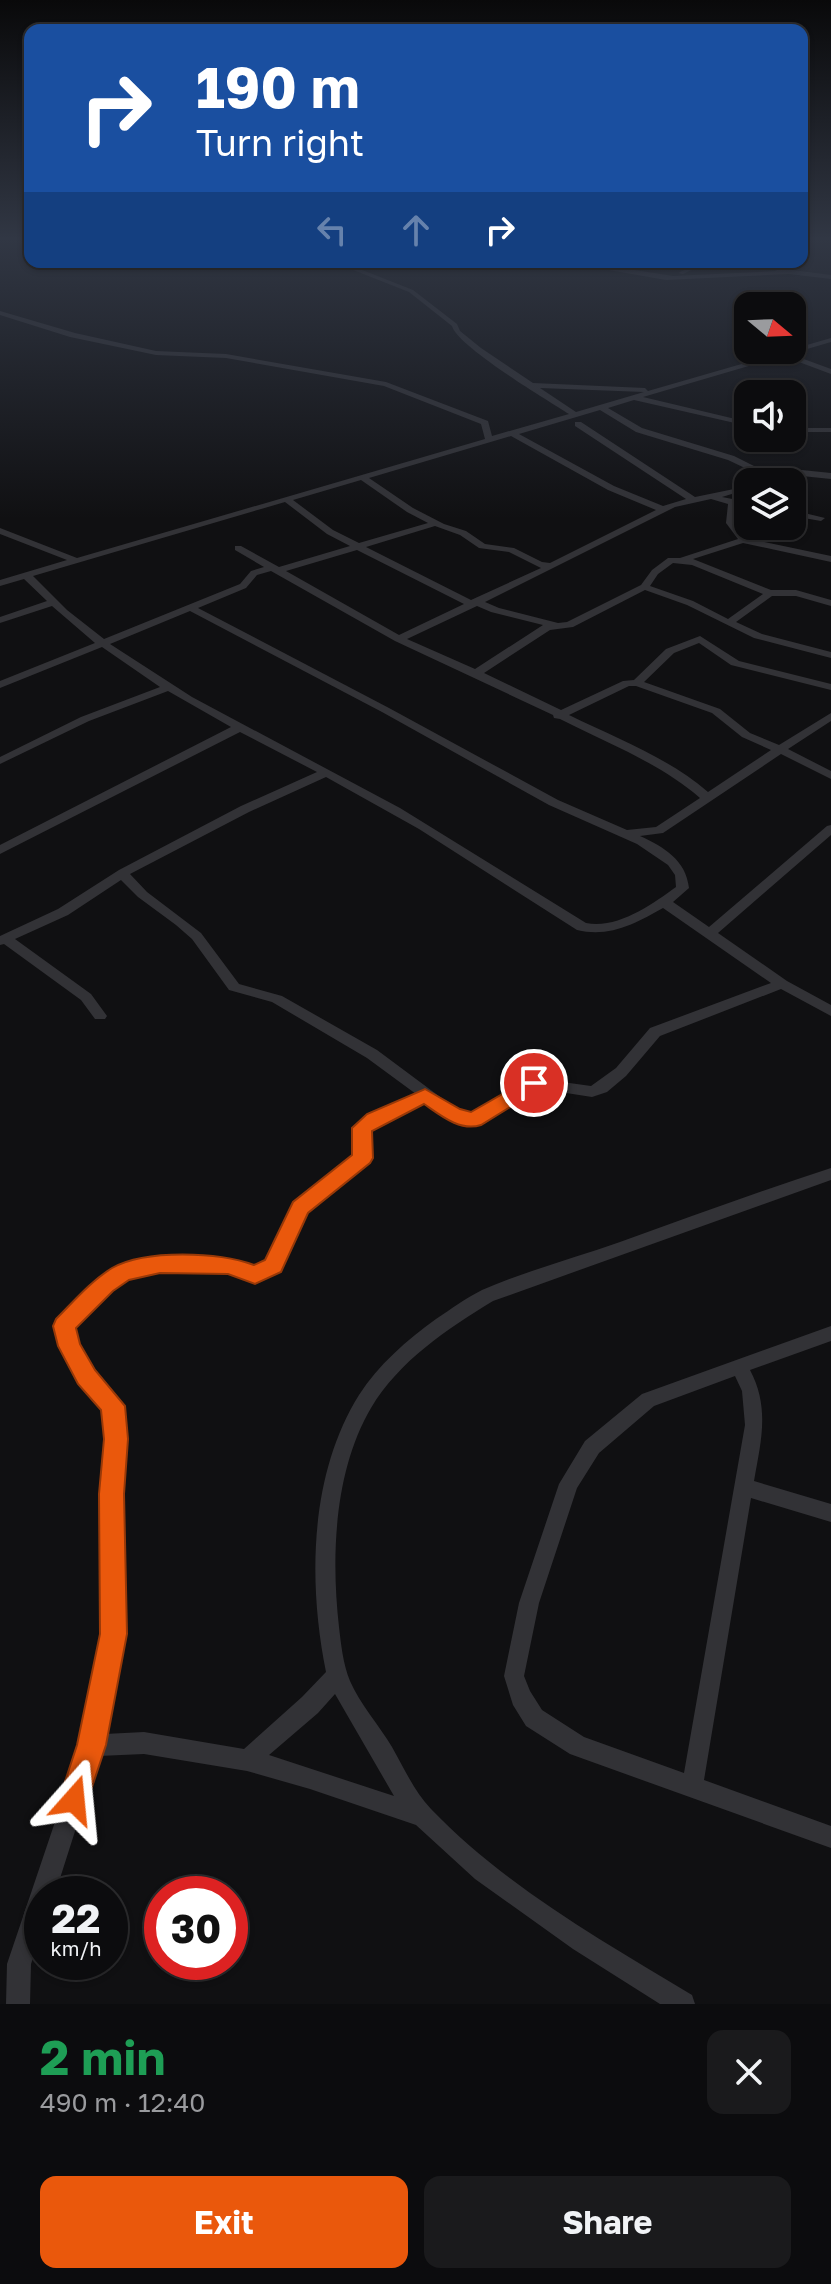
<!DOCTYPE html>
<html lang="en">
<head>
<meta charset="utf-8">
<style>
  body { margin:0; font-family:"Golos Text",sans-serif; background:#1a1a1c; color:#f1f3f6; height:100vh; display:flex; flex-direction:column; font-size:30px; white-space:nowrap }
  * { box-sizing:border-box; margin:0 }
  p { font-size:26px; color:#9a9b9e }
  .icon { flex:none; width:44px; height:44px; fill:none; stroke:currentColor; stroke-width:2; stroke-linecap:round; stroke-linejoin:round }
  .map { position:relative; height:2004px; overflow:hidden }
  .drawer { display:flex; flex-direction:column; background:#0c0c0e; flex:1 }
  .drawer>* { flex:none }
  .banner { position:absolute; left:24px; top:24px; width:784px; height:244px; border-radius:16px; box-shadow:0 2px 6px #0004,0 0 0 2px #2c2c2e; background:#1a4fa0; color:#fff; overflow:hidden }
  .needle { width:52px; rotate:109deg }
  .controls { position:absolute; left:734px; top:292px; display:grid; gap:16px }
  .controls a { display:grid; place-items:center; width:72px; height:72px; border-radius:16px; background:#0c0c0e; box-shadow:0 2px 6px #0004,0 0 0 2px #2c2c2e; font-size:40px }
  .speed { position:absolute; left:24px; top:1876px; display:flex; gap:16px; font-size:40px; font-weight:700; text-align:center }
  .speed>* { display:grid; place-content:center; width:104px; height:104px; border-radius:50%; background:#0c0c0e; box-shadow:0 2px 6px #0004,0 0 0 2px #2c2c2e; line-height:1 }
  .speed small { font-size:20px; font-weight:400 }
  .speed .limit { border:12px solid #d22; background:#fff; color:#111 }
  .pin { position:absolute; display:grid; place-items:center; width:68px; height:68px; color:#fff; margin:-34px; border:4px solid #fff; border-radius:50%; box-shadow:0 2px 8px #0007 }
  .me { position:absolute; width:88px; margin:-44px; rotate:18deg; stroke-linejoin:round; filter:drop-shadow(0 0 6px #0008) }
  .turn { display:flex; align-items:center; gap:28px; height:168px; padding:0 40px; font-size:36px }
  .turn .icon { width:104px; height:104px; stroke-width:2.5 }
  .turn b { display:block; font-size:56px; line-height:68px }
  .lanes { display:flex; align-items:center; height:76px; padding:0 40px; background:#0003; justify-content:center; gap:40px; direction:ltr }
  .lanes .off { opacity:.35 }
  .round { display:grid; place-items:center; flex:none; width:84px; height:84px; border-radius:16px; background:#1a1a1c }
  .head { display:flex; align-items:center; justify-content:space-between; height:136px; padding:0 40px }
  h1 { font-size:48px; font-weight:700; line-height:60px; color:#1e9e55 }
  .cta { display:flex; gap:16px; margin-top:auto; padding:16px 40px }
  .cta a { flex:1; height:92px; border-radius:16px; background:#ea580c; color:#fff; font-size:32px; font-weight:700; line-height:92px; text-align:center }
  .cta a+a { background:#1a1a1c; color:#f1f3f6 }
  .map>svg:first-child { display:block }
</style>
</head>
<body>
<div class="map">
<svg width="831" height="2004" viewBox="0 0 831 2004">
  <rect width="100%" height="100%" fill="#101012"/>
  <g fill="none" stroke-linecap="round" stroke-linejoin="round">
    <g fill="#323236" fill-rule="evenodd">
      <path d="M333,262H342L413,290L457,324L460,331L481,348L533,383L645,388L648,391L831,338V342L790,354L831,369V374L783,356L643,397L748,422V426L634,400L608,408L642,428L734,456L772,475L792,469L831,473V479L792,475L761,482L760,480L764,477L728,460L636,432L600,410L519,434L614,486L663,506L686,499L575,426V422H581L695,497L734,489L748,482V489L722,497L748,502V508L737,505L736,523L746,538L831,556V562L743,543L693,559L771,590H796L831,600V606L796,596H772L736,622L762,634L831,652V658L754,638L687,605L645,590L573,627L550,630L484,673L561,710L623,681L634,680L666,649L700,636L739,661L831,684V690L731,665L699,643L674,653L644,682L720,709L750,733L779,745L831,713V721L788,749L831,771V779L781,754L663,833L640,836C664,847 686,860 689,888L673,902L709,927L827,826L831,825V835L718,933L787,981L831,1005V1016L781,989L660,1036L626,1076L607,1092L592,1097L534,1088C482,1112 488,1149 426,1102L370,1131V1158L368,1162L306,1212L279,1271L255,1282L228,1272H160L127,1279L111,1290L73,1328C81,1358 98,1378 119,1400L122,1406L125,1439L121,1494L123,1634L105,1734L144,1732L244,1749L302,1697L326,1672C308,1583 309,1475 359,1395C378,1365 407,1340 436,1319C451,1309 466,1298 482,1290C526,1271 574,1258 620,1242C690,1217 760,1191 831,1168V1180L493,1301C447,1329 399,1361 371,1408C334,1471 331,1557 339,1627C341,1644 343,1664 350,1681C360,1704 379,1725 392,1747C404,1768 414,1791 431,1809C505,1886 601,1940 692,1995L695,2004H660L573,1949L475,1879L416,1825L310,1789L247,1771L144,1754L99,1756L55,1894H42V1931L31,1964L30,2004H6L7,1964L81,1745L103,1634L101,1494L107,1439L104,1409L80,1383L60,1346L55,1326L99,1280L123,1266L160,1258H229L254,1268L267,1261L294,1204L354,1156V1128L357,1124L416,1094L367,1058L272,1002L229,990L192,939L176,925L138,897L121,880L68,915L15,939L91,994L107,1016L105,1019H95L81,1000L4,944L0,945V936L58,909L119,870L241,806L317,772L240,732L0,854V845L231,727L168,691L89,721L0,764V757L81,717L160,687L102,647L0,688V681L95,643L52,606L0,623V617L47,601L24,579L0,586V580L67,560L0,534V528L77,558L485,439L481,424L384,386L226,358L156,355L70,337L0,315V311L75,333L156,351L226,354L386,382L488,421L492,436L569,414C546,399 458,347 452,326L409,292ZM540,388L644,392L576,412ZM511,436L608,490L656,510L550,563L542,562L514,548L485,544L466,531L444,524L413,508L369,478ZM361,480L407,512L428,523L359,543L333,530L293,500ZM711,499L728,504L726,523L738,539L680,558H668L652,570L641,585L567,622L558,623L499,608L485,602L675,507ZM285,502L327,534L350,546L279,567L241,546H235V550L264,567L251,571L240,584L104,639L67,610L33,576ZM435,526L460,535L479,548L509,552L541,568L471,600L366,547ZM357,550L464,604L399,635L286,571ZM673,563L692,565L763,594L728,619L693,601L650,586L658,574ZM271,571L395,641L553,715L554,718L560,719C607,743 660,763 700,798L656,827L627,830L558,800L389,708L198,608L246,588L257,575ZM477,606L491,612L543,625L475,669L407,639ZM190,611L382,712L549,805L637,844L668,865L675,875L676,887C651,905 618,929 586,923L400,808L192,697L110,644ZM629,686H636L712,713L742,737L771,750L708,792C669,758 616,738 569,715ZM326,777L419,829L577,930C610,938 636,923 663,908L771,983L650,1028L616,1068L591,1086L534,1078L521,1081L476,1114L459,1111L377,1050L282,996L239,984L201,933L147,892L130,874L249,812ZM335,1694L394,1796L269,1755L318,1713Z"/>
      <polygon points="701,262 709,262 683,274 678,273"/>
      <polygon points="758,262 767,262 785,269 831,275 831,279 789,274 666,280 603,269 556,266 559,264 603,265 673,276 777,271"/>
      <rect x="792" y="428" width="39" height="4"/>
      <polygon points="792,510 825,518 821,521 792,516"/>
      <path d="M831,1326V1341L750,1370C770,1408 761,1441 754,1481L831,1504V1522L751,1498L704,1780L831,1826V1848L570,1754L526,1726L513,1705L504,1676L519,1603L559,1484L585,1441L642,1394ZM735,1376L742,1391L745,1425L684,1773L584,1737L542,1710L530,1691L524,1676L539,1603L577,1488L599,1453L654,1406Z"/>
    </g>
  </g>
  <linearGradient id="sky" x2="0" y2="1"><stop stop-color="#09090a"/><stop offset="0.46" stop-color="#313744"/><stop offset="1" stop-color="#313744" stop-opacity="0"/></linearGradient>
  <rect width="831" height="519" fill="url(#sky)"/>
  <path fill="#ea580c" stroke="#983908" stroke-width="2" d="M534,1076L541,1078L544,1083L541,1088L481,1125C460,1132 440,1115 424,1104L372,1131L373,1158L370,1163L308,1213L281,1272L255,1284L228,1274L160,1273L129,1280L113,1291L76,1328L80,1344L95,1370L125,1406L128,1439L124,1494L127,1634L106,1745L84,1811L74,1815L63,1811L59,1800L77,1745L100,1634L99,1494L104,1439L101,1410L78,1384L58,1346L53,1326L56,1319C74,1301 91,1281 112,1268C146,1249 219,1252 254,1265L265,1260L293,1202L352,1155V1128L367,1114L425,1089L460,1109L471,1112Z"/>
</svg>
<div class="controls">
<a><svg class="needle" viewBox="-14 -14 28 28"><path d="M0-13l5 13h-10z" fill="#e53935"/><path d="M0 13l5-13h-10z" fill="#9a9b9e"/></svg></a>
<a><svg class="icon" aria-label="sound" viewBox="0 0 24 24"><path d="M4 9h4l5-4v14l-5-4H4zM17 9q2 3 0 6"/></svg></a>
<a><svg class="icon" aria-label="layers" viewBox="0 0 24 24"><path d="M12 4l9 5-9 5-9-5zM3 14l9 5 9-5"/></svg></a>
</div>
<div class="speed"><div>22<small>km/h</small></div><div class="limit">30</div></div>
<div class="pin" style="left:534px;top:1083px;background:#d93025"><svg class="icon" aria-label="arrive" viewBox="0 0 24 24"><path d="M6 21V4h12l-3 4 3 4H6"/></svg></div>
<svg class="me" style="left:74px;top:1800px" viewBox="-20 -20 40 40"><path d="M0-17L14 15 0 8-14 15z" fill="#ea580c" stroke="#fff" stroke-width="4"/></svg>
<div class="banner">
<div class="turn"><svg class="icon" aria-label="right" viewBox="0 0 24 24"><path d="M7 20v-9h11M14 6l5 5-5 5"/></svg><div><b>190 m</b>Turn right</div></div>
<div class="lanes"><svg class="icon off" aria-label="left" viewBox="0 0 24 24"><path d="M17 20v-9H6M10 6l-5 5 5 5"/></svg><svg class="icon off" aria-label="ahead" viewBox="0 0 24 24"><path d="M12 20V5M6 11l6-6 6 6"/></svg><svg class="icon" aria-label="right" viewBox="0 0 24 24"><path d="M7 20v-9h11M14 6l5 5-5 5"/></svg></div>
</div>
</div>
<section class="drawer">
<div class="head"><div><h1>2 min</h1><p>490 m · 12:40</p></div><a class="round"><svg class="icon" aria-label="close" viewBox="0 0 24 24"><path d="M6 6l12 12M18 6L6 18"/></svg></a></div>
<div class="cta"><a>Exit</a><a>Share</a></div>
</section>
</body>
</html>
